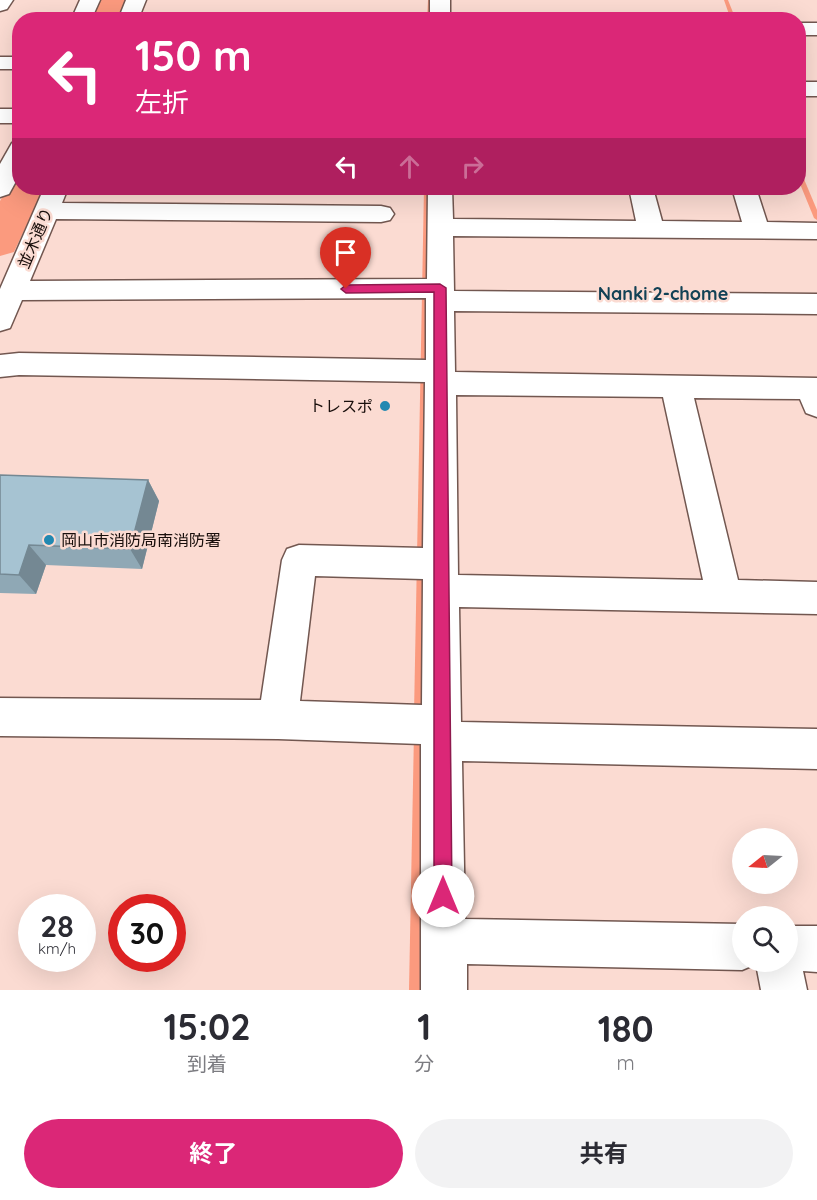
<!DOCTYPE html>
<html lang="ja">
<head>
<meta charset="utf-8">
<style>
  body { margin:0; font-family:Quicksand,"Noto Sans JP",sans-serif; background:#f2f2f3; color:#2b2b33; height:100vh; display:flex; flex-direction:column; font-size:22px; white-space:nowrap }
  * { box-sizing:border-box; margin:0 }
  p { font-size:20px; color:#7c7c81 }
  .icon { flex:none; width:33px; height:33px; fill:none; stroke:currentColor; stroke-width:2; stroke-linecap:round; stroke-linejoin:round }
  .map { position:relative; height:990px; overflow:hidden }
  .side { display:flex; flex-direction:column; background:#fff; flex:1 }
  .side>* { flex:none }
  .guide { position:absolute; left:12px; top:12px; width:794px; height:183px; border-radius:24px; box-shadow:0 6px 24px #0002; background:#db2777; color:#fff; overflow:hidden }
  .needle { width:39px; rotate:252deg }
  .fabs { position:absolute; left:732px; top:828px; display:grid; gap:12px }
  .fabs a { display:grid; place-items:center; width:66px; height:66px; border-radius:50%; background:#fff; box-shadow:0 6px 24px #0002; font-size:30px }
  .speed { position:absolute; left:18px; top:894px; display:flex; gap:12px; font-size:30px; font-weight:700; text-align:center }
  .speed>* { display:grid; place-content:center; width:78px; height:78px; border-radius:50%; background:#fff; box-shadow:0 6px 24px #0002; line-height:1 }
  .speed small { font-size:15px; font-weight:400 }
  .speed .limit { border:9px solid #d22; background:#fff; color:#111 }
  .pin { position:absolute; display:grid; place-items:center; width:51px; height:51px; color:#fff; margin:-62px -26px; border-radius:50% 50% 50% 0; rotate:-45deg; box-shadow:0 0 6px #0007 }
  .pin .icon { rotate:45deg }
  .me { position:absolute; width:66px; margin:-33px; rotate:0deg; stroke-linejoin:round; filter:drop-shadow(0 0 4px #0008) }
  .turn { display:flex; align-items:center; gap:21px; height:126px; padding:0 24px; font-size:27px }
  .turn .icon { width:78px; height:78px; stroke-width:2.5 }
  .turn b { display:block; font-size:42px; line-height:51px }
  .lanes { display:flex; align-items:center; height:57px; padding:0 24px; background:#0003; justify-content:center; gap:30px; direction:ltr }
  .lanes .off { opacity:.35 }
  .eta { display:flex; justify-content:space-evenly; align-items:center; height:102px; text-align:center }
  .eta b { font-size:36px; font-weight:700; line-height:42px }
  .primary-button { display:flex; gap:12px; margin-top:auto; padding:12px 24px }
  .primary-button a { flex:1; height:69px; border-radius:36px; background:#db2777; color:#fff; font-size:24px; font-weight:700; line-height:69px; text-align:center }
  .primary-button a+a { background:#f2f2f3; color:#2b2b33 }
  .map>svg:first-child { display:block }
</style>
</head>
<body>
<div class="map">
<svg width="817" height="990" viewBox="0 0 817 990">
  <rect width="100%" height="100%" fill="#fbdbd2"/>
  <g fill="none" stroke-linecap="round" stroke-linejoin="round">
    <g fill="#fb9a7e" fill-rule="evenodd">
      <polygon points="428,0 432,0 432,20 427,20"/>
      <polygon points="724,0 728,0 736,20 731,20"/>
      <polygon points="798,170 801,172 817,210 817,220 814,218 798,179"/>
      <polygon points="424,188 430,188 424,714 422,717 419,719 416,717 414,714"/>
      <polygon points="419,727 422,729 424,732 421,990 409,990 414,732 416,729"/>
    </g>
    <g fill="#fb9a7e" fill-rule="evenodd">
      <polygon points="96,0 126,0 118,20 87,20"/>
      <polygon points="20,178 20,188 44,188 14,252 0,256 0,201 12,180"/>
    </g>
    <g stroke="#725750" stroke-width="3">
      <g id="minor">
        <polygon points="0,0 13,0 7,9 0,11"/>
        <polygon points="80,0 100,0 91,20 71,20"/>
        <polygon points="126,0 146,0 138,20 118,20"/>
        <rect x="430" y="0" width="20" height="20"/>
        <rect x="798" y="23" width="19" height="12"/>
        <rect x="0" y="57" width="20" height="12"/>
        <rect x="798" y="82" width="19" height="14"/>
        <rect x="0" y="109" width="20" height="14"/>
        <polygon points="20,141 20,174 9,194 0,197 0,164 12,143"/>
        <path d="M44,188H68L62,203L381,206L390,208L394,214L390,220L381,222L56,219L30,281L427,279L428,188H452L453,219L636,221L629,188H653L662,221L742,222L732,188H756L767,222L817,223V239L453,236L454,291L817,294V314L454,311L455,372L817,378V417L806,413L800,399L694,398L738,580L817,582V614L459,607L461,722L817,729V769L462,761L465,919L742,924V962H788V926H817V972L803,971L807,990H761L756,964L742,970L467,964V990H421V744L278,739L0,736V698L261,700L282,560L287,549L299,545L423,548L425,382L19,375L0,377V355L19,353L426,360V298L22,300L10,328L0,331V289ZM456,395L663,397L703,580L458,575ZM315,576L423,579L422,705L300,701Z"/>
      </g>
    </g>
    <use href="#minor" fill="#fff" fill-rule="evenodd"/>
  </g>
  <polygon fill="#8fa8b5" points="0,475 148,480 159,501 142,569 46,565 36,594 0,593"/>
  <g fill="#748893">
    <polygon points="148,480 159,501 142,569 130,549"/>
    <polygon points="29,545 46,565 36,594 19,575"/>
  </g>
  <polygon fill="#a6c3d2" stroke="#748893" stroke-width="1.5" points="0,475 148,480 130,549 29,545 19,575 0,574"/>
  <polygon fill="#db2777" stroke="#8e194d" stroke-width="1.5" points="440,284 446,288 452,896 450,903 443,905 437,903 434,896 434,292 346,293 341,289 346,285"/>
  <g fill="#2288b1" stroke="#fbdbd2" stroke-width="2">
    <circle cx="385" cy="406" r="6"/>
    <circle cx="49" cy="540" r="6"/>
  </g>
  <g text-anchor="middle" stroke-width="5" stroke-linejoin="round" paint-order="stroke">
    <g font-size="16" fill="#190f0c" stroke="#fbdbd2">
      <text transform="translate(35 238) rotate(-67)" y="6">並木通り</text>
    </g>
    <g font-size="16" fill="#190f0c" stroke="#fbdbd2" text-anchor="end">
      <text x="373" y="412">トレスポ</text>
      <text x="61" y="546" text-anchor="start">岡山市消防局南消防署</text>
    </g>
    <g font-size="18" font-weight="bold" fill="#124155" stroke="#fbdbd2">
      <text x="663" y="300">Nanki 2-chome</text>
    </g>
  </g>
</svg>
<div class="fabs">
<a><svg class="needle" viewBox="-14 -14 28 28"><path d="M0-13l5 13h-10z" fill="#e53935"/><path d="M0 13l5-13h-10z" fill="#7c7c81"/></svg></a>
<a><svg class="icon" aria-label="search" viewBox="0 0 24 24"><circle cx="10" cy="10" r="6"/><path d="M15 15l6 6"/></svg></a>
</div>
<div class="speed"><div>28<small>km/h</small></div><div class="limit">30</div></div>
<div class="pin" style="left:346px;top:289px;background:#d93025"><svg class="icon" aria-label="arrive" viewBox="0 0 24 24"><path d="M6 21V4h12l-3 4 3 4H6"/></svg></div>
<svg class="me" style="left:443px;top:896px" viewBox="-20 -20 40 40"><circle r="19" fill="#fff"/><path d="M0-13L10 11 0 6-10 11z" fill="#db2777"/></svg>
<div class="guide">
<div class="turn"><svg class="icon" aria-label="left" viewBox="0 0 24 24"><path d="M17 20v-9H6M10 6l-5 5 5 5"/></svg><div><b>150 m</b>左折</div></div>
<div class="lanes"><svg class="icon" aria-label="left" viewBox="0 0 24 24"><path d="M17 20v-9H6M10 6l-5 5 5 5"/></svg><svg class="icon off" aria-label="ahead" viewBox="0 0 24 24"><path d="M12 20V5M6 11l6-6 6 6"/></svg><svg class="icon off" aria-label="right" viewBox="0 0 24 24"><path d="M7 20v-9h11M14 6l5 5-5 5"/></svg></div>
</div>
</div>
<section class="side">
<div class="eta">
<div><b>15:02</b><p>到着</p></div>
<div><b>1</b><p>分</p></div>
<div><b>180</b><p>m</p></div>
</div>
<div class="primary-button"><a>終了</a><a>共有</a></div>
</section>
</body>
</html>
